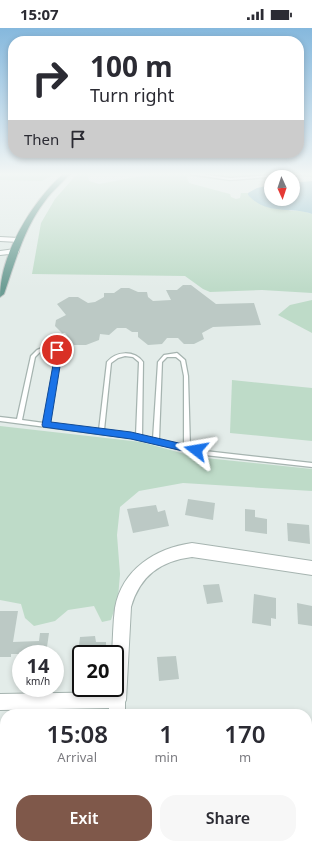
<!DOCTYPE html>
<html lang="en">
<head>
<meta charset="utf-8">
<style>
  body { margin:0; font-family:"Noto Sans",sans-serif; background:#f7f7f7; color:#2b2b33; height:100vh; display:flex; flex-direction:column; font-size:15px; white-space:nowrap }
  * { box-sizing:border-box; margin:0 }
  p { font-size:13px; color:#7c7c81 }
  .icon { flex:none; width:22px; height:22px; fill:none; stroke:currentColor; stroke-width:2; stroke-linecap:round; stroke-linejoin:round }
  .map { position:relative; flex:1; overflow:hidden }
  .details { position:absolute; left:0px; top:681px; width:312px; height:140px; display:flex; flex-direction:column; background:#fff; border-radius:16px 16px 0 0; box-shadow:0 2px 6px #0003 }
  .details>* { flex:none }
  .guide { position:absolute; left:8px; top:8px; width:296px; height:122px; border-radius:16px; box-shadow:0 2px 6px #0003; background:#fff; color:#2b2b33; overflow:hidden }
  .needle { width:26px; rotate:177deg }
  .tools { position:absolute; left:264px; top:142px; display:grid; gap:8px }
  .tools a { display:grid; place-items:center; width:36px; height:36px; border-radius:50%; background:#fff; box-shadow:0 2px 6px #0003; font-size:20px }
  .speed { position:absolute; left:12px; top:617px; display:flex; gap:8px; font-size:20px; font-weight:700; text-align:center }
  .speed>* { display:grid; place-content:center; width:52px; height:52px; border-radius:50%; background:#fff; box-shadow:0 2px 6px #0003; line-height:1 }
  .speed small { font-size:10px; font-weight:400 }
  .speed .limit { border:2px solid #111; border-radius:6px; background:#fff; color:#111 }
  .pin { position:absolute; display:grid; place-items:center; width:34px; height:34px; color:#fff; margin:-17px; border:2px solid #fff; border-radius:50%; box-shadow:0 1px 4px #0007 }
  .me { position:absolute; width:44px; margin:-22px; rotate:284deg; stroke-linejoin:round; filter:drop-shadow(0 0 3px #0008) }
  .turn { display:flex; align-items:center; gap:14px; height:84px; padding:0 16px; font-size:18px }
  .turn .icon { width:52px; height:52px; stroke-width:2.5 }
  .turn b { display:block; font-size:28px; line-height:34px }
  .then { display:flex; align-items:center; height:38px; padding:0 16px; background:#0003; gap:8px; font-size:15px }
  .eta { display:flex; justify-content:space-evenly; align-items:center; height:68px; text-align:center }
  .eta b { font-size:24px; font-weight:600; line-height:28px }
  .primary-button { display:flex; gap:8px; margin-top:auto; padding:8px 16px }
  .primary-button a { flex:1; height:46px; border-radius:16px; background:#7f584a; color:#fff; font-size:16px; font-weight:600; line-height:46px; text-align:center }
  .primary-button a+a { background:#f7f7f7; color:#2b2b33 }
  .status { display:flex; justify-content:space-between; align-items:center; height:28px; padding:0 20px; background:#fff; direction:ltr }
  .status svg { height:11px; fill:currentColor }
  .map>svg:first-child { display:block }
</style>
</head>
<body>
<div class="status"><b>15:07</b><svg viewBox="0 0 49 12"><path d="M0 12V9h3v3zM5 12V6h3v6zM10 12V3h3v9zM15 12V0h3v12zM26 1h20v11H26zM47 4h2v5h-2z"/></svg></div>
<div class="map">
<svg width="312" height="821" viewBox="0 0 312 821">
  <rect width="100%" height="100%" fill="#e3ece9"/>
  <g fill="#bedbc8">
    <polygon points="0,146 54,146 42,153 0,152"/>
    <polygon points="77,146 102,146 92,147 88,149 89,153 99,156 152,146 312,146 312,149 271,149 271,151 227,153 188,148 187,150 189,155 230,166 231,169 236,171 240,170 241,165 248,165 248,167 291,183 302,183 312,186 312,265 262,262 210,264 203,261 185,248 32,246 41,195 55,171"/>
    <polygon points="312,272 312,305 278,287 290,277"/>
    <polygon points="232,352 312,360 312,413 230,405"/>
    <polygon points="0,398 141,414 196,429 312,441 312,463 183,455 139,463 120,479 117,507 120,546 118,570 111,592 102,594 94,578 68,582 55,593 34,598 25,590 21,576 0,572"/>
  </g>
  <path fill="#90becc" d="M312,153V186C291,178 267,188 248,167V165L257,160L271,157V171H293V155Z"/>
  <g fill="#bcc9c5">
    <polygon points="183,257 191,257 216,276 254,275 261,297 213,299 202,305 204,311 194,316 184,316 178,310 167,310 162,316 148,317 138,309 138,304 132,304 126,300 117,300 109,307 100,306 99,312 86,317 74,317 65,305 62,305 55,298 56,292 66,287 57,276 69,269 78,269 88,275 95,274 104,269 104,265 114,265 121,260 129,260 138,264 147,264 148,269 153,273 171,272 166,262 177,262"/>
    <polygon points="188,471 215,475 213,492 185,487"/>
    <polygon points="156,477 158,484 165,482 169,498 133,505 127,481"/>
    <polygon points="245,481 255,482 255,489 267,491 267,506 245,503"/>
    <polygon points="287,495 309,497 310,516 288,513"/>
    <polygon points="219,556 223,574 207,576 203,557"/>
    <polygon points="254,566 276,570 276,591 271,590 271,598 252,595"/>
    <polygon points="297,575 312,578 312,598 298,596"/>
    <polygon points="0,583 18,583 13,614 39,613 40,605 49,605 46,626 11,626 11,629 0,629"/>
    <polygon points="95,608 96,614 106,614 106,626 78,626 80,609"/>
    <polygon points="176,628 179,651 159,653 157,629"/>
  </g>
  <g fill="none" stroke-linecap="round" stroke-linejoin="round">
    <g stroke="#a6b4b0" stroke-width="2.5">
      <g id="service">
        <polygon points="190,146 199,146 230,150 289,146 305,146 230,152"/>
        <path d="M44,319H50L59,321L60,326L49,395L99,402L107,334C116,323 134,322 143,334L142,408L153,411L158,334L164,327L177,325L185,332L188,348L190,419L205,423L312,435V439L205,427L131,410L0,393V389L17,391L31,328L37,322ZM47,322L55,323L56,326L44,395L22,392L35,329L40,324ZM125,328L133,329L139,334L136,407L104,402L111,335L118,330ZM167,329H176L181,333L184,348V418L159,412L162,334Z"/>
      </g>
    </g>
    <g stroke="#a6b4b0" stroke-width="2">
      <g id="minor">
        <polygon points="0,209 19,210 23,212 19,214 0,213"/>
        <polygon points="15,221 19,223 18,225 0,227 0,223"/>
        <polygon points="117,664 123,666 125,672 125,686 109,686 109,680 0,682 0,666"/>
        <rect x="101" y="816" width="20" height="5"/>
      </g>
    </g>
    <g stroke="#a6b4b0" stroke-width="2">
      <path id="tertiary" d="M192,515L312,533V547L192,529C160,533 140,548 131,579L126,672L123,678L117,681L111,678L108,672L109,660H115V626H112C113,611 113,595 115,580C122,541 156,520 192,515Z"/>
    </g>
    <g stroke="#c2c8c7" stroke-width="2">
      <path id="primary" d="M63,146H70C62,155 52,163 45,173C24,200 15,234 4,266L0,269C0,226 32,174 63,146Z"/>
    </g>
    <use href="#service" fill="#fff" fill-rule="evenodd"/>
    <use href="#minor" fill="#fff" fill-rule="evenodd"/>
    <use href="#tertiary" fill="#fff" fill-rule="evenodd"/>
    <use href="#primary" fill="#6c9d94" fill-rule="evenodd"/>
  </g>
  <linearGradient id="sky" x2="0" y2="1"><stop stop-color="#85b8dd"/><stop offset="0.56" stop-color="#f2f6f5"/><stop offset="1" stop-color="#f2f6f5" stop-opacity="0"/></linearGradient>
  <rect width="312" height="261" fill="url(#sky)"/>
  <polygon fill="#1a73e8" stroke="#114b97" points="57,320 59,321 62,326 51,394 131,404 196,419 201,422 199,425 196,426 131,411 43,399 42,397 55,326 53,322"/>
</svg>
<div class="tools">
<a><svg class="needle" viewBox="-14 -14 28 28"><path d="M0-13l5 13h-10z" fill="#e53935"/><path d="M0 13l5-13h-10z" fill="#7c7c81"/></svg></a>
</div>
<div class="speed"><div>14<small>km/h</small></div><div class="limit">20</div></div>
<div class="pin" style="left:57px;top:322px;background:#d93025"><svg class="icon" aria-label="arrive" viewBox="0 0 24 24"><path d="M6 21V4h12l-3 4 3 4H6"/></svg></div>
<svg class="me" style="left:196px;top:422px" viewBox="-20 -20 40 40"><path d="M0-17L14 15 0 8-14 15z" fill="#1a73e8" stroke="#fff" stroke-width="4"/></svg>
<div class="guide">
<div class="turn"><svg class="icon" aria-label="right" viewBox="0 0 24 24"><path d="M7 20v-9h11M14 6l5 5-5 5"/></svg><div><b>100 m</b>Turn right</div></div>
<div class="then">Then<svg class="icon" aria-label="arrive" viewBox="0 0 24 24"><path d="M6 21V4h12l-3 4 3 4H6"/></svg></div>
</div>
<section class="details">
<div class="eta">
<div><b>15:08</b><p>Arrival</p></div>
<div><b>1</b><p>min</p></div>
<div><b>170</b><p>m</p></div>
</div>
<div class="primary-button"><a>Exit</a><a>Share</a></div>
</section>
</div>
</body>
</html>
